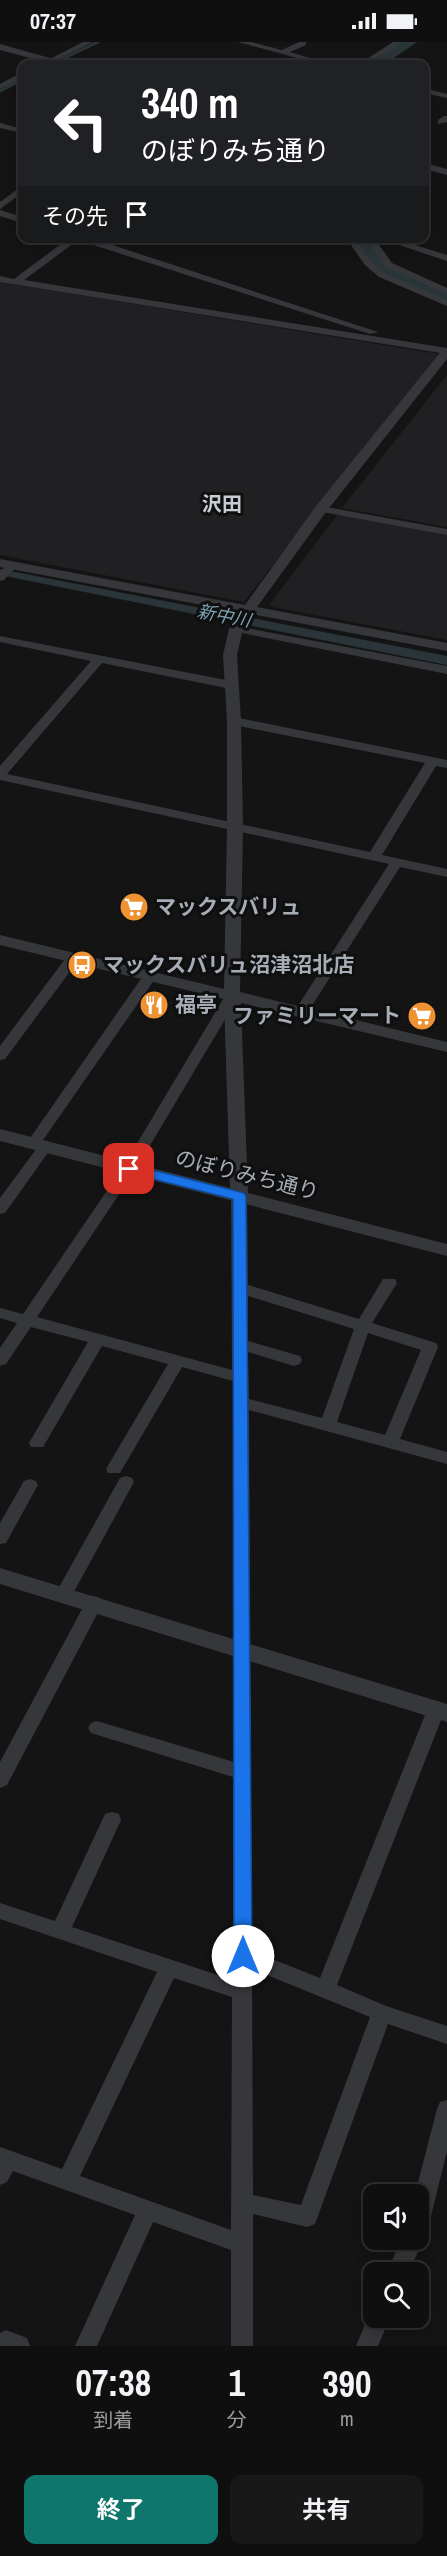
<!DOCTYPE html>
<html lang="ja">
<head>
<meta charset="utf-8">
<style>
  body { margin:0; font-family:"Archivo Narrow","Noto Sans JP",sans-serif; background:#181819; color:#f1f3f6; height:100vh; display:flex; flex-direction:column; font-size:22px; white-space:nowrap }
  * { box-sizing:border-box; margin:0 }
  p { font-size:20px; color:#9b9c9f }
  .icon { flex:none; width:33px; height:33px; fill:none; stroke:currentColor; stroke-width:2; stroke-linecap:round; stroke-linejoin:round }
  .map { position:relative; height:2304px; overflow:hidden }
  .drawer { display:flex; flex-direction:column; background:#0f0f10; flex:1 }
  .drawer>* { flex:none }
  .banner { position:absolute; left:18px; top:18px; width:411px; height:183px; border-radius:12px; box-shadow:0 3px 15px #0003,0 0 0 2px #2f2f30; background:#202124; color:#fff; overflow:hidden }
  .buttons { position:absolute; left:363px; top:2142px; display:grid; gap:12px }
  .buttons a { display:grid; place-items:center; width:66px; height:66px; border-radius:12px; background:#0f0f10; box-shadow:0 3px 15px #0003,0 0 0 2px #2f2f30; font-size:30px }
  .pin { position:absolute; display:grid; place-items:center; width:51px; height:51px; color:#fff; margin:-26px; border-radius:12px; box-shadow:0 3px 9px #0006 }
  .me { position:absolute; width:66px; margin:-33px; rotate:0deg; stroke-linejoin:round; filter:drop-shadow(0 0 4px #0008) }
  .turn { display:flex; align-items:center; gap:21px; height:126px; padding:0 24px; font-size:27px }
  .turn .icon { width:78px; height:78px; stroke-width:2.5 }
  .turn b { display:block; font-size:42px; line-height:51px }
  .then { display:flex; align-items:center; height:57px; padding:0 24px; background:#0003; gap:12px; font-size:22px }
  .eta { display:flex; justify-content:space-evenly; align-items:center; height:102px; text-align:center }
  .eta b { font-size:36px; font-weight:700; line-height:42px }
  .button { display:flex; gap:12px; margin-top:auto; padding:12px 24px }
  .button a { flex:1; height:69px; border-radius:12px; background:#0f766e; color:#fff; font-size:24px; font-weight:700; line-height:69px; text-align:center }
  .button a+a { background:#181819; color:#f1f3f6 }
  .status { display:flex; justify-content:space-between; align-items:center; height:42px; padding:0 30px; background:#0f0f10; direction:ltr }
  .status svg { height:16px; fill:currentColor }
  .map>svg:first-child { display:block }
</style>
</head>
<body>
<div class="status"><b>07:37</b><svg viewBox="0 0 49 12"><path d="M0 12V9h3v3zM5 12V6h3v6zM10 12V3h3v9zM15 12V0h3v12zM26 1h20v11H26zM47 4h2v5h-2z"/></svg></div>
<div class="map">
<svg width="447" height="2304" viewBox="0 0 447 2304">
  <rect width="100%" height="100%" fill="#141415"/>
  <g fill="#202022">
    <polygon points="0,240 439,312 244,560 0,513"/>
    <polygon points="447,333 447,485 342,466"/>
    <polygon points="338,472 447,492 447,598 273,565 270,562"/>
  </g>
  <polygon fill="#2a3539" points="0,527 447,614 447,623 0,533"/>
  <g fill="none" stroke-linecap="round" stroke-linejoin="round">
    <g stroke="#2a3539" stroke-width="3">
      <polyline points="52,22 98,0"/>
      <polyline points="0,49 22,38"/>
    </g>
    <g fill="#2a3539" fill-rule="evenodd">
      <polygon points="398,0 417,0 385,22 366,22 368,18"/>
      <polygon points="353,196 372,196 386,217 397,225 447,246 447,259 383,233 372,225"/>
    </g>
    <g fill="#35373a" fill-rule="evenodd">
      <polygon points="83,0 93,0 49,22 40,22"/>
      <polygon points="238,0 251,0 282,8 299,0 306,0 306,3 290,10 330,22 319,22"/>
      <polygon points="393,0 402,0 368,22 359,22"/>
      <polygon points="19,32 22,32 22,37 0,47 0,42"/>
      <polygon points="424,46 447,52 447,56 424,51"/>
      <polygon points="444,74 447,74 447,80 438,82 438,78"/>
      <polygon points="0,81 22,87 22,91 0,86"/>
      <polygon points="15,149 22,151 0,167 0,160"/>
      <polygon points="0,168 22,175 22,181 0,174"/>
      <polygon points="69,196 91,196 378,290 370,292 78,198 24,238 447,306 447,312 0,240 0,234 14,237"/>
      <polygon points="346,196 355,196 371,219 385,231 447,258 447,264 379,235 365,223"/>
      <polygon points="365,196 374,196 392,221 447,246 447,252 386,225"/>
      <polygon points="378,196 393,196 447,213 447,219"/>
      <polygon points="321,464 447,487 447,493 317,469 317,465"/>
      <polygon points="12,520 18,523 4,538 0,539 0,529"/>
      <polygon points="236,584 447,624 447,632 232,589 232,585"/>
      <polygon points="0,594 231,639 237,643 231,647 102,621 7,732 370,810 425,721 234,683 230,682 230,676 234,675 447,718 447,726 436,724 382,813 447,827 447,835 400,825 306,973 296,973 294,970 389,822 0,738 0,724 91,619 0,600"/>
      <polygon points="73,912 80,916 5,1017 0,1018 0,1004 68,913"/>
      <polygon points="150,930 157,934 41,1101 50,1102 52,1105 5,1171 0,1172 0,1156 37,1106 28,1105 26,1102 145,931"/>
      <path d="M232,950L239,954L136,1127L37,1275L232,1328L231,1154L239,1149L247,1154L248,1243L359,1277L383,1237H395L397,1241L372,1281L436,1301L438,1305L400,1397L447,1410V1422L249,1368L252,1909L320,1936L427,1668L430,1663L436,1661L442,1663L445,1668L337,1943L386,1964L447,1984V2002L388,1982L315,2182L307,2185L253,2172V2304H231V2208L153,2180L97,2304H75L135,2173L13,2129L7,2140L0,2143V2105L62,2127L157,1930L0,1877V1861L55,1879L105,1772L112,1770L119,1772L121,1778L72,1885L233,1938V1735L91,1691L88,1686L91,1681L97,1679L234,1720L233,1339L182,1325L120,1431H108L106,1427L168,1322L102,1304L43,1405H31L29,1401L88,1300L31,1285L6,1322L0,1324V1306L17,1281L0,1276V1266L23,1272L123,1125L225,954ZM248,1254L354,1287L322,1376L249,1357L248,1310L294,1324L300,1322L302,1318L300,1314L248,1299ZM368,1291L421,1308L385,1393L337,1380ZM252,1927L370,1975L301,2163L253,2153ZM174,1936L232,1955L231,2188L80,2134Z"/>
      <polygon points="126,1434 132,1436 134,1440 70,1557 64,1559 58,1557 55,1552 58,1547 120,1436"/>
      <polygon points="30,1437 36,1439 38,1443 6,1501 0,1502 0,1481 24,1439"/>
      <polygon points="94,1554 100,1556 103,1561 7,1743 0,1746 0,1720 88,1556"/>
      <polygon points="447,2058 447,2109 429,2182 426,2189 420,2191 423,2198 409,2230 387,2230 401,2198 418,2198 418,2152 415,2152 437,2067 440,2060"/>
      <polygon points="371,2268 374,2268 374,2276 390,2276 378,2304 356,2304"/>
      <polygon points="6,2288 27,2296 30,2304 0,2304 0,2291"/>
    </g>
    <g fill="#35373a" fill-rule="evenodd">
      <polygon points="0,2 64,20 66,22 52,22 0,8"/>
      <polygon points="424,121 447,127 447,133 424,127"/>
      <polygon points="447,306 447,317 326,470 257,565 447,601 447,609 252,572 243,587 237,613 241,679 243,785 240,950 447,1000 447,1010 241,961 248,1151 447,1202 447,1214 0,1099 0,1087 230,1146 224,957 0,903 0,893 224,947 227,785 227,679 223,613 229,587 240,570 0,525 0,517 245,563 316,464 443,307"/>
      <polygon points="0,1526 447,1662 447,1680 0,1542"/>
    </g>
  </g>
  <polygon fill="#1a73e8" stroke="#114b97" stroke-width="1.5" points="129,1122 244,1151 246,1154 252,1914 249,1920 243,1922 236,1920 234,1914 233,1157 125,1130 123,1127 125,1124"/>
  <defs>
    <g id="supermarket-disc" transform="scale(1.5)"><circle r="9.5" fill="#ef9232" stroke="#0f0f10"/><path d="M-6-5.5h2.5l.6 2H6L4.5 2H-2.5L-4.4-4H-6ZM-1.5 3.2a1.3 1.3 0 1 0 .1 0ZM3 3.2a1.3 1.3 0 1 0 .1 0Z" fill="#fff"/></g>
    <g id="bus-disc" transform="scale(1.5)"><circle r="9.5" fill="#ef9232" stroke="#0f0f10"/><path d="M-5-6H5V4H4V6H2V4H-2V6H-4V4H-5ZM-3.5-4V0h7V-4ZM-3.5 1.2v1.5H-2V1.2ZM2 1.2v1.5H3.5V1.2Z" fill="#fff"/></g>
    <g id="restaurant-disc" transform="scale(1.5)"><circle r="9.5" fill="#ef9232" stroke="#0f0f10"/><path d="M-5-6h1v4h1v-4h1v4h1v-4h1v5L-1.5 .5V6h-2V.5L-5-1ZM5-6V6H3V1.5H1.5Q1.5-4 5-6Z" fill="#fff"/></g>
  </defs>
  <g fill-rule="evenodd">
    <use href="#supermarket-disc" x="134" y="865"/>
    <use href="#bus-disc" x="82" y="923"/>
    <use href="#restaurant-disc" x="154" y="963"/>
    <use href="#supermarket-disc" x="422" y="974"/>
  </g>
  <g text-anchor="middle" stroke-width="6" stroke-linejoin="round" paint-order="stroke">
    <g font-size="18" font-style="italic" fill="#7da0b0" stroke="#0f0f10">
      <text transform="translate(224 574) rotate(11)" y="6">新中川</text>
    </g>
    <g font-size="20" font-weight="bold" fill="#c7cbd2" stroke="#0f0f10">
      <text x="222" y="469">沢田</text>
    </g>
    <g font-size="21" font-weight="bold" fill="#a6adb6" stroke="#0f0f10" text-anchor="start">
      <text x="155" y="872">マックスバリュ</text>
      <text x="103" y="930">マックスバリュ沼津沼北店</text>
      <text x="175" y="970">福亭</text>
      <text x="401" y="981" text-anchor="end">ファミリーマート</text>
    </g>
    <g font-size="21" fill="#a6adb6" stroke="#0f0f10">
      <text transform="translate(247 1133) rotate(14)" y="7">のぼりみち通り</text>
    </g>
  </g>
</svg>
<div class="buttons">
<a><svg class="icon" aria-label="sound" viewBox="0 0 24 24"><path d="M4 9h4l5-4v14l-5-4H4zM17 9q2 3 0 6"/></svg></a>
<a><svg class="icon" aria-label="search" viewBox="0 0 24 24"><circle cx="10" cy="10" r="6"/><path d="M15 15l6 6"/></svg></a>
</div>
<div class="pin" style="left:129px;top:1127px;background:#d93025"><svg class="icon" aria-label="arrive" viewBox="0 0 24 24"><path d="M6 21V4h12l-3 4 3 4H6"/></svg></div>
<svg class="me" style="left:243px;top:1914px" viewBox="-20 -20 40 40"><circle r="19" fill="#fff"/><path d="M0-13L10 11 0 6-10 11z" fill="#1a73e8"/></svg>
<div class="banner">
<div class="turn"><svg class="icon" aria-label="left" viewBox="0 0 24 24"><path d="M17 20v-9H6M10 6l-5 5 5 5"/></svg><div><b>340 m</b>のぼりみち通り</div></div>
<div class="then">その先<svg class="icon" aria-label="arrive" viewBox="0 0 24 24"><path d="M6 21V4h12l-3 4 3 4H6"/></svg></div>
</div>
</div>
<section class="drawer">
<div class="eta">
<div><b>07:38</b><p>到着</p></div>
<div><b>1</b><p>分</p></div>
<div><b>390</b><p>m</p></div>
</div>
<div class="button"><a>終了</a><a>共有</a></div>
</section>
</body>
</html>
